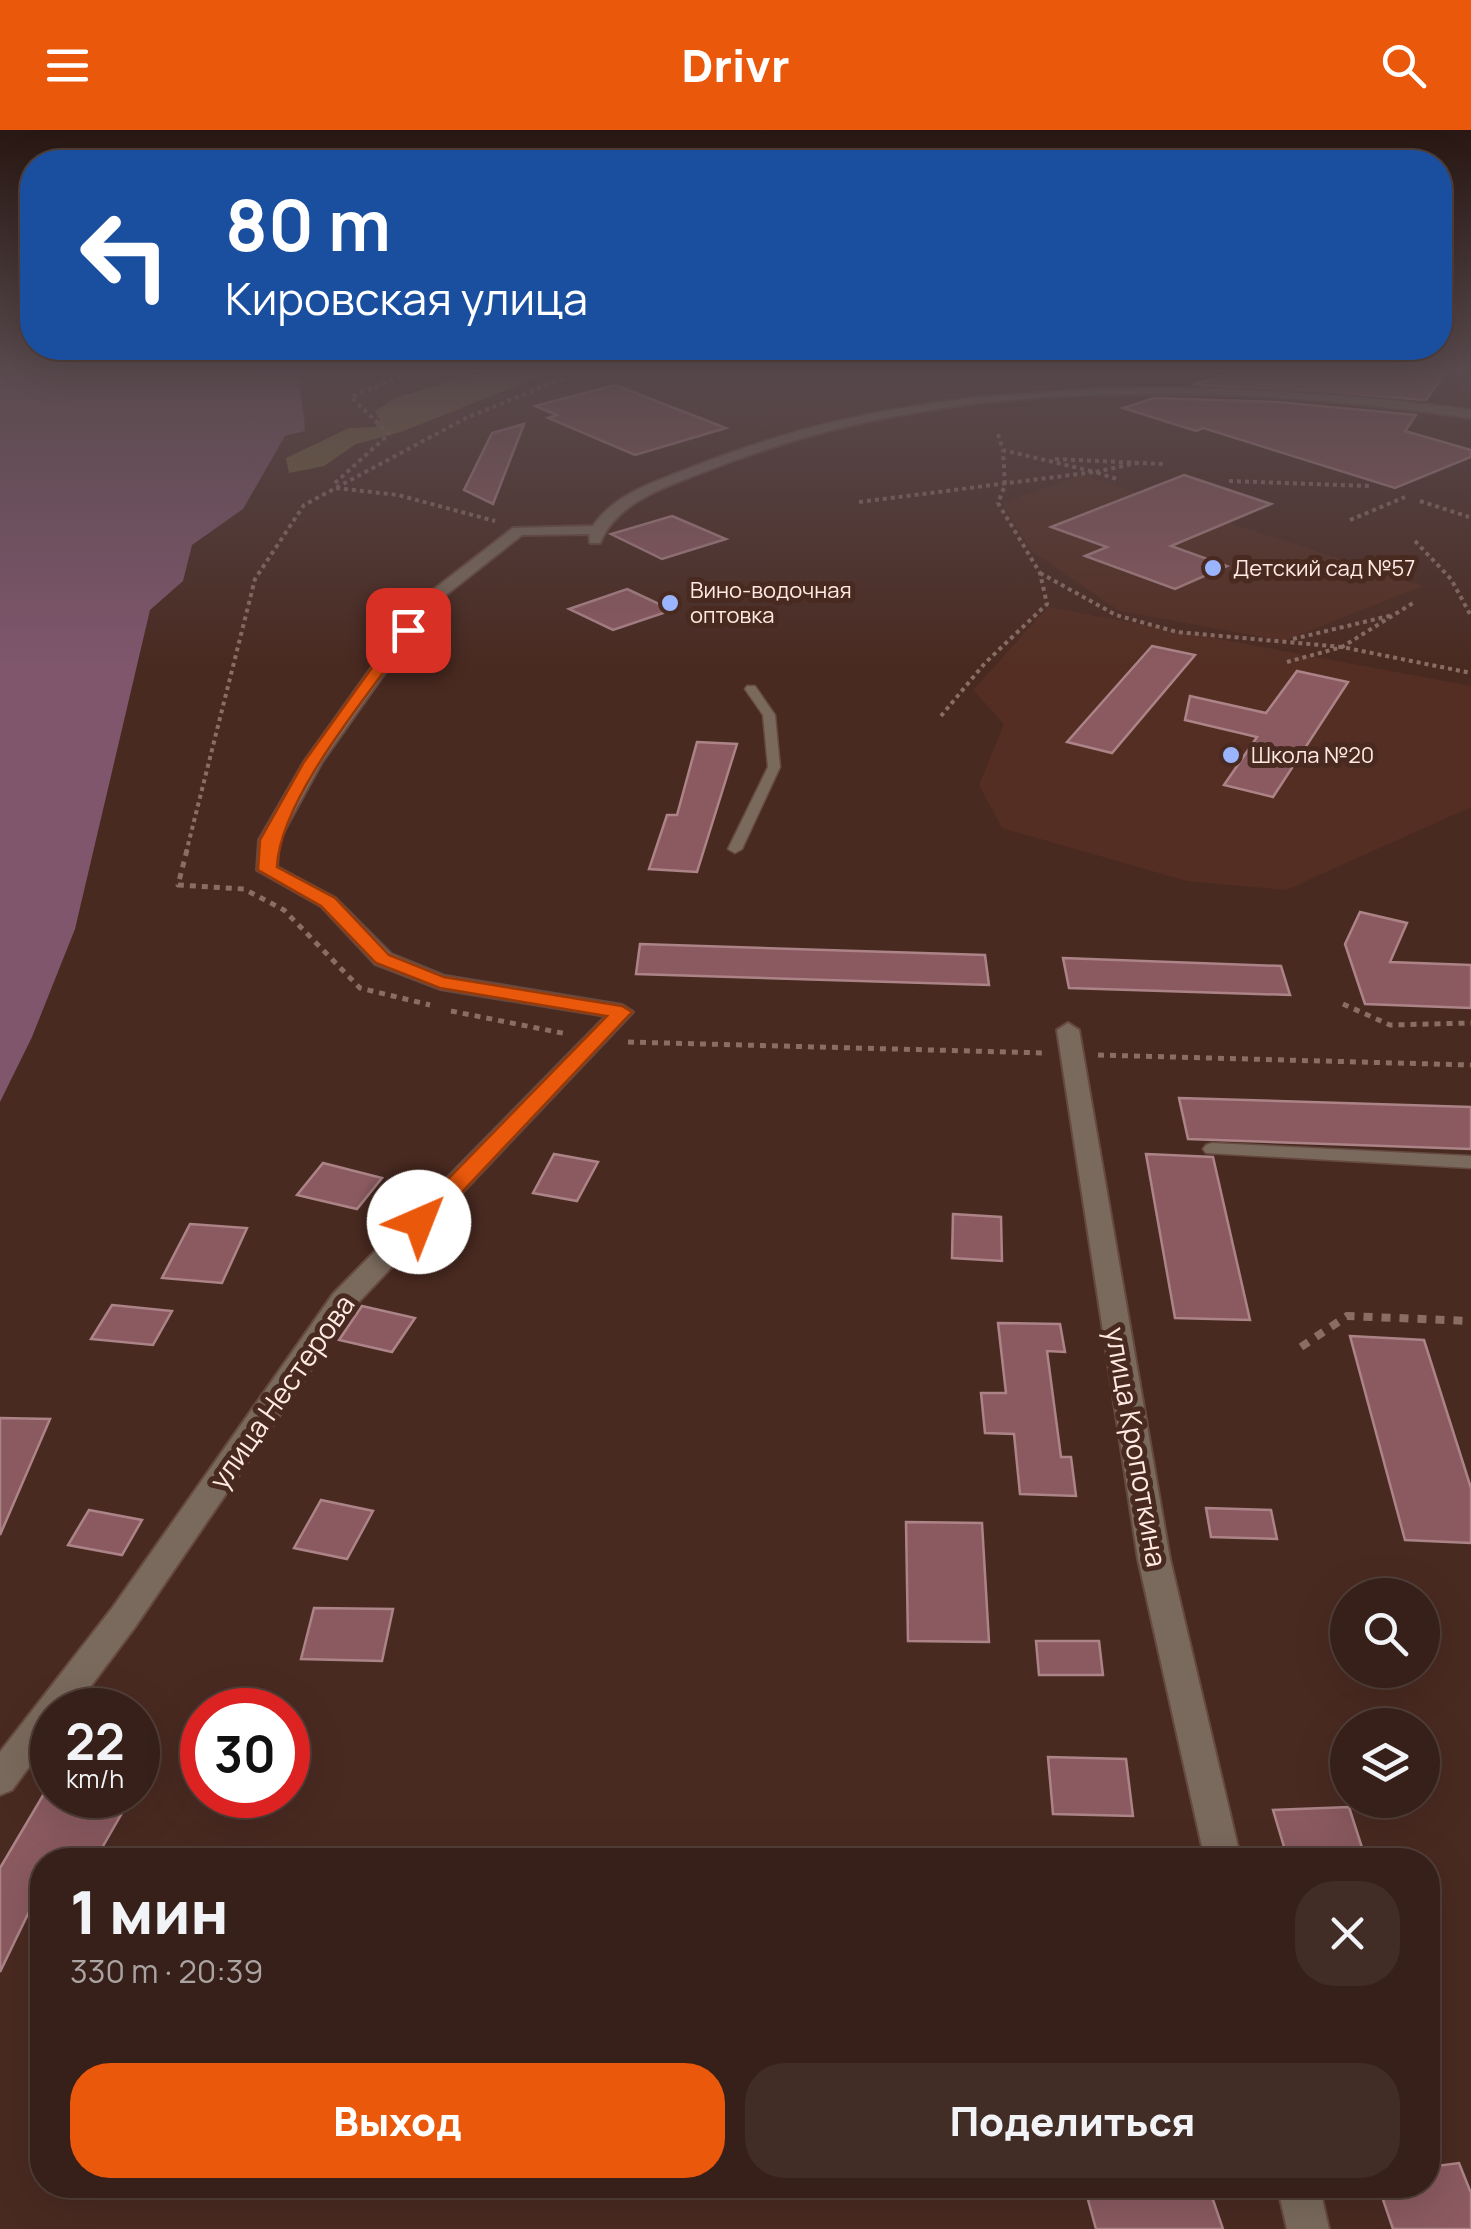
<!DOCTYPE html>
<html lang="ru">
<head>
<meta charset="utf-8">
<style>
  body { margin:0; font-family:Manrope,sans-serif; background:#422d26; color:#f1f3f6; height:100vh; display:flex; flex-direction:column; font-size:38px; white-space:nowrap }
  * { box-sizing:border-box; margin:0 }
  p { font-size:32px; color:#aaa3a2 }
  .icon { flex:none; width:55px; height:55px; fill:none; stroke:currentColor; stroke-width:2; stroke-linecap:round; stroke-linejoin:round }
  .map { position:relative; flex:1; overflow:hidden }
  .drawer { position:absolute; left:30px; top:1718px; width:1410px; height:350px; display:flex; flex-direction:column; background:#372019; border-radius:40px; box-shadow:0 10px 40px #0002,0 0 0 2px #513e38 }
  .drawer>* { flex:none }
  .guide { position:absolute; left:20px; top:20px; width:1432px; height:210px; border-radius:40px; box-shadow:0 10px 40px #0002,0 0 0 2px #513e38; background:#1a4fa0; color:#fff; overflow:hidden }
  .fabs { position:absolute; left:1330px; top:1448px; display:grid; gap:20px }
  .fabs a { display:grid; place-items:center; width:110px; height:110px; border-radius:50%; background:#372019; box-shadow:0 10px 40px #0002,0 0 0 2px #513e38; font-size:50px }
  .speed { position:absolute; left:30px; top:1558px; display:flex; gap:20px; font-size:50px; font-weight:700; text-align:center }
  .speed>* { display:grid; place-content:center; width:130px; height:130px; border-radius:50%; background:#372019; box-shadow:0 10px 40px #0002,0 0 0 2px #513e38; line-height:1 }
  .speed small { font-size:25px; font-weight:400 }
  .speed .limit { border:15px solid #d22; background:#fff; color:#111 }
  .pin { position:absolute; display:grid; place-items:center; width:85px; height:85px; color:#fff; margin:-42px; border-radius:20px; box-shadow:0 5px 15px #0006 }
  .me { position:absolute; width:110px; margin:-55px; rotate:44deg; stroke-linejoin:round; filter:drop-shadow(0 0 8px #0008) }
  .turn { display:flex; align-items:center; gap:35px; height:210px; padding:0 40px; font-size:45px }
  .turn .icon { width:130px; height:130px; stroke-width:2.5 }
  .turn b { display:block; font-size:70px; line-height:85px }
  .round { display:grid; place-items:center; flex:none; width:105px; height:105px; border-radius:40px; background:#422d26 }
  .head { display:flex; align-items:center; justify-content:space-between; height:170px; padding:0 40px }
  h1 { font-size:60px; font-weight:800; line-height:75px }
  .action { display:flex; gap:20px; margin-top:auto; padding:20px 40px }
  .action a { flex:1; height:115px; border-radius:40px; background:#ea580c; color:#fff; font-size:40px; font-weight:800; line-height:115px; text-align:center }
  .action a+a { background:#422d26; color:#f1f3f6 }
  header { display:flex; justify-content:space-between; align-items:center; height:130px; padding:0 40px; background:#ea580c; color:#fff; font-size:45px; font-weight:800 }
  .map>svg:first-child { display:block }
</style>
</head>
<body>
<header><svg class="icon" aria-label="menu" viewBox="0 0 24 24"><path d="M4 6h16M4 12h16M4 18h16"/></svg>Drivr<svg class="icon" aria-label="search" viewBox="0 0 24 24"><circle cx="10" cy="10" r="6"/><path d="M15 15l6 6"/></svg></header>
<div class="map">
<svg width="1471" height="2099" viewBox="0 0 1471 2099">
  <rect width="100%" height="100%" fill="#492a21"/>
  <g fill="#542e22">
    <polygon points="1083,345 1423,456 1284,511 1119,481 1032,421 1002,373"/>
    <polygon points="1048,477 1471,556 1471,677 1286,760 1187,751 1002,698 979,655 1004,594 973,560"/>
  </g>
  <polygon fill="#74643a" points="486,241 553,241 401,302 356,314 324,336 289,343 286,328 349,298 375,297 380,291 375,281 395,268"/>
  <path fill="#7f566c" d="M0,241H303C296,259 305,282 305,301L285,306L243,379L192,415L183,451L150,480L75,799L32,907L0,972Z"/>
  <g fill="#8a5a60" stroke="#ac8488" stroke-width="2.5">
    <polygon points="1234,241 1447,241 1426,270 1193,255"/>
    <polygon points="615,255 726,298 635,325 548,288 557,285 535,276"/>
    <polygon points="1154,268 1279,272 1416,285 1405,301 1471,320 1471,327 1395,358 1203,298 1196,301 1123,278"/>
    <polygon points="524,294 493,374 464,360 492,303"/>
    <polygon points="1184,345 1271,374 1171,416 1227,436 1175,459 1085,426 1107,417 1051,397"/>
    <polygon points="672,386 726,409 662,429 611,404"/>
    <polygon points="627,459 672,480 613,500 569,479"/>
    <polygon points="1152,516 1195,525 1112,623 1067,612"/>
    <polygon points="1297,541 1348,552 1273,667 1224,655 1257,607 1185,590 1190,566 1266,583"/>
    <polygon points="697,612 737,614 697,742 649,739 667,685 677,685"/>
    <polygon points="1360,782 1407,793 1390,832 1471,835 1471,878 1365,874 1345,814"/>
    <polygon points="640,814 985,825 989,855 636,844"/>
    <polygon points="1063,828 1281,836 1290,865 1069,858"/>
    <polygon points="1179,968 1471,977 1471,1019 1188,1009"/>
    <polygon points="554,1024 598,1032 577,1071 533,1063"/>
    <polygon points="1146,1024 1213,1027 1250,1190 1175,1188"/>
    <polygon points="323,1033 382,1048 357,1079 297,1065"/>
    <polygon points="953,1084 1001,1087 1002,1131 952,1128"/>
    <polygon points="190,1094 247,1098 222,1153 162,1148"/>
    <polygon points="112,1175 172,1181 153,1215 91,1209"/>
    <polygon points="362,1176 415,1188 392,1222 339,1210"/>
    <polygon points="998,1193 1060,1194 1065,1222 1047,1221 1061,1327 1071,1327 1076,1366 1020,1364 1014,1304 985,1303 981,1263 1006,1263"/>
    <polygon points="1350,1206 1424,1210 1471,1358 1471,1413 1405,1410"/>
    <polygon points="0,1288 50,1289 0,1405"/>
    <polygon points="321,1370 373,1381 347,1429 294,1418"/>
    <polygon points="1206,1378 1271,1380 1277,1409 1211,1407"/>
    <polygon points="89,1380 142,1390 122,1425 68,1415"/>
    <polygon points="906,1392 982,1393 989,1512 908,1511"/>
    <polygon points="314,1478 393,1479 382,1531 301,1529"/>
    <polygon points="1036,1511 1099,1511 1103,1545 1039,1545"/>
    <polygon points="1048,1627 1126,1629 1133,1686 1053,1684"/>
    <polygon points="45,1662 122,1683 95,1730 42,1730 42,1755 0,1842 0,1738"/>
    <polygon points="1349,1677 1366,1730 1288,1730 1273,1680"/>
    <polygon points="1459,2033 1471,2063 1471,2099 1393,2099 1378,2055 1428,2055 1428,2037"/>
    <polygon points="1084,2055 1208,2055 1223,2099 1096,2099"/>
  </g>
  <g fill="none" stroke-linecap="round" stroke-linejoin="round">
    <g stroke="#664940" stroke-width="3">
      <g id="service">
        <polygon points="747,556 755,556 775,585 780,637 742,719 735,723 728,719 768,637 763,585 745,559"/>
        <polygon points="1212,1013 1471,1026 1471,1038 1206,1023 1203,1019 1206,1015"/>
      </g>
    </g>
    <g stroke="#664940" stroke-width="4">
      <g id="minor">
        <path d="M1148,258C1257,258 1364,265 1471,280V288C1219,253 948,244 709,340C668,356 617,371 600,413H590L589,404L522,405L432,476L322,632L279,710L277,737L335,768L391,824L445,846L622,875L633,882L353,1178L135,1497L73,1580H52V1606L12,1660L0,1665V1622L113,1477L333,1164L606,886L440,859L375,834L321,776L257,740L259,710L304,632L420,470L513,398L593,396C614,364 657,351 690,338C847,275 982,262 1148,258Z"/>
        <polygon points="1068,893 1079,900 1170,1429 1241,1730 1205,1730 1138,1429 1057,900"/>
        <polygon points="1277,2055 1319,2055 1329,2099 1287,2099"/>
      </g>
    </g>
    <g stroke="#8a6e66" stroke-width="4" stroke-dasharray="4 4" stroke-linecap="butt">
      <polyline points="998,304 1003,320 1095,342 1137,333"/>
      <polyline points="1055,329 1163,334"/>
      <polyline points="1229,351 1369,356"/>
      <polyline points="335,353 389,304 351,267 415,241"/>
      <polyline points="336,358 398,365 495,391"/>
      <polyline points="1420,371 1469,387"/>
      <polyline points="859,372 1095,342 1120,350"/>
      <polyline points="1350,390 1405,367"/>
      <polyline points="1415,411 1451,449 1471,486"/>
      <polyline points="1040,443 1116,485 1177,502 1342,517 1471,543"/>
      <polyline points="1293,509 1393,485"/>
      <polyline points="1287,532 1342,517 1413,473"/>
      <polyline points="941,586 985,533 1047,474 1040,443 998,373 1005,355 1003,320"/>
      <polyline points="186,723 255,449 304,375 466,288 581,241"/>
    </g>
    <g stroke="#8a6e66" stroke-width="5" stroke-dasharray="6 6" stroke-linecap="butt">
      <polyline points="187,720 178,755 244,759 284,780 360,858 430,875"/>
      <polyline points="1343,874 1390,895 1471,893"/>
      <polyline points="451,881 567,904"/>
      <polyline points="628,912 1046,923"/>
      <polyline points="1098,925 1471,935"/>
    </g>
    <polyline stroke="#8a6e66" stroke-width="8" stroke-dasharray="9 9" stroke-linecap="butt" points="1301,1217 1347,1186 1471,1191"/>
    <use href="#service" fill="#7a6a5d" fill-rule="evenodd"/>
    <use href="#minor" fill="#7a6a5d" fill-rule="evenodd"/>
  </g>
  <linearGradient id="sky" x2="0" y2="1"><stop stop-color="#281712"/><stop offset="0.45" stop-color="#594a4e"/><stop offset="1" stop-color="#594a4e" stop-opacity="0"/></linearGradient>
  <rect width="1471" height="535" fill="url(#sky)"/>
  <path fill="#ea580c" stroke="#983908" stroke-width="2.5" d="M402,496L415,500C373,559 280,667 277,737L335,768L389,825L444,847L622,876L632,882L428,1098L419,1100L408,1092L411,1087L607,886L440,858L376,833L321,776L258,740L260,710L304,632Z"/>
  <g fill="#9ab5fd" stroke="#492a21" stroke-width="4">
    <circle cx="1213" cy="438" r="10"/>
    <circle cx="670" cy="473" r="10"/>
    <circle cx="1231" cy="625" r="10"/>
  </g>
  <g text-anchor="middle" stroke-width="10" stroke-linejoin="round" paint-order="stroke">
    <g font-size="22" fill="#ffeae3" stroke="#492a21" text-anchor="start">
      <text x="1233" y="446">Детский сад №57</text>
      <text x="690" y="468">Вино-водочная<tspan x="690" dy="25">оптовка</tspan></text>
      <text x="1251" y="633">Школа №20</text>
    </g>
    <g font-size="28" fill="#ffeae3" stroke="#492a21">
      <text transform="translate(282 1262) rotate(-55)" y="10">улица Нестерова</text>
      <text transform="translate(1136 1317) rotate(80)" y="10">улица Кропоткина</text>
    </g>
  </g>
</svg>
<div class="fabs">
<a><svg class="icon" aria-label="search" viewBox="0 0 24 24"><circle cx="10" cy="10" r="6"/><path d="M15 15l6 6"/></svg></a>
<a><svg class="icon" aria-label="layers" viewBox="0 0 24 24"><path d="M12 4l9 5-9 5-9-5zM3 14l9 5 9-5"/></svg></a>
</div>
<div class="speed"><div>22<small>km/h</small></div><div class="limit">30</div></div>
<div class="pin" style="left:408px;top:500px;background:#d93025"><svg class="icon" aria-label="arrive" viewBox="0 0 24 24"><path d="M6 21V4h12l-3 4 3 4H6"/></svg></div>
<svg class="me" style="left:419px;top:1092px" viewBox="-20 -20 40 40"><circle r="19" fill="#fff"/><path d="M0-13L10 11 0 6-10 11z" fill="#ea580c"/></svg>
<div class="guide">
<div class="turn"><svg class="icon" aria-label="left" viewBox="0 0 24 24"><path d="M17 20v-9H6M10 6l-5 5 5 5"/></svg><div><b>80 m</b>Кировская улица</div></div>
</div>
<section class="drawer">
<div class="head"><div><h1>1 мин</h1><p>330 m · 20:39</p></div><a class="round"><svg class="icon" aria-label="close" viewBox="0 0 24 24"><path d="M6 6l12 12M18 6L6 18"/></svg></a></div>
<div class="action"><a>Выход</a><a>Поделиться</a></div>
</section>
</div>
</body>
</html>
